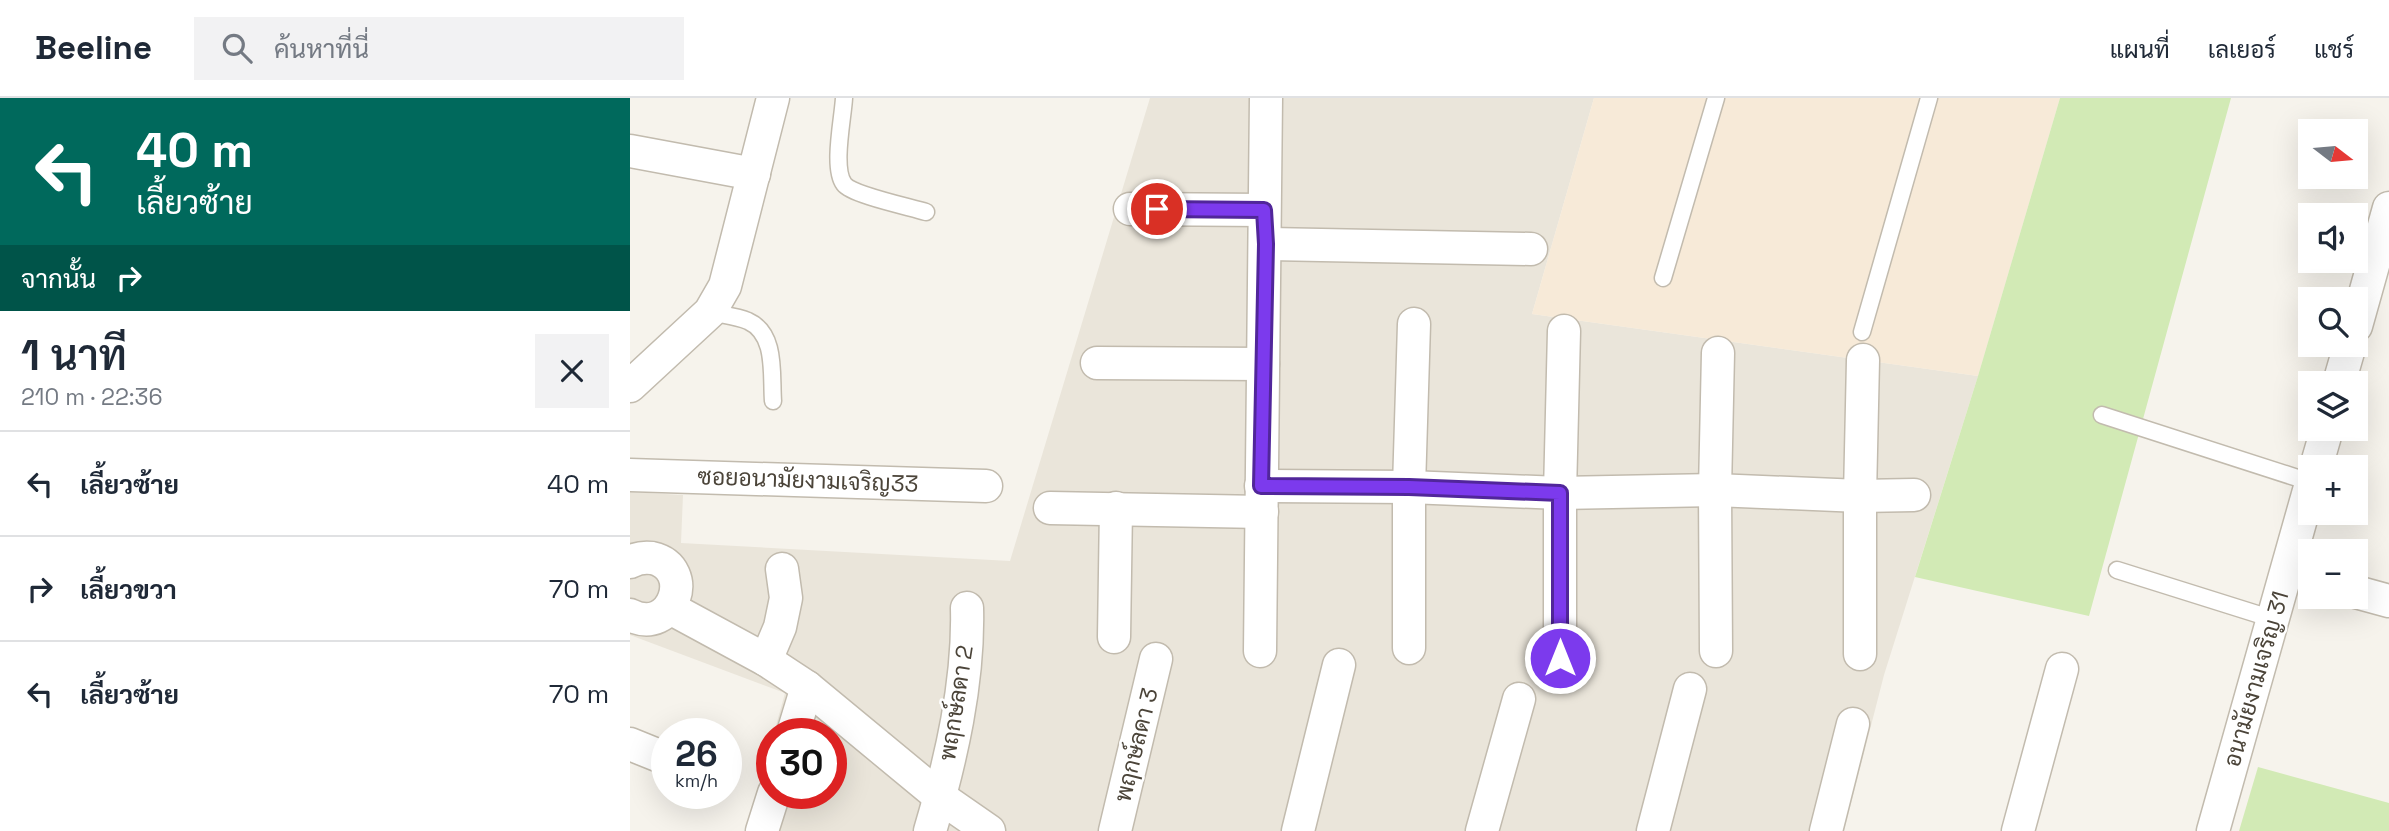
<!DOCTYPE html>
<html lang="th">
<head>
<meta charset="utf-8">
<style>
  body { margin:0; font-family:"Space Grotesk",Sarabun,sans-serif; background:#f2f2f3; color:#1f2937; height:100vh; display:flex; flex-direction:column; font-size:26px; white-space:nowrap }
  * { box-sizing:border-box; margin:0 }
  p { font-size:23px; color:#747a83 }
  .icon { flex:none; width:38px; height:38px; fill:none; stroke:currentColor; stroke-width:2; stroke-linecap:round; stroke-linejoin:round }
  .map { position:relative; flex:1; overflow:hidden }
  .side { display:flex; flex-direction:column; background:#fff; width:630px }
  .side>* { flex:none }
  .guide { background:#00695c; color:#fff; overflow:hidden }
  .needle { width:46px; rotate:106deg }
  .tools { position:absolute; left:1668px; top:21px; display:grid; gap:14px }
  .tools a { display:grid; place-items:center; width:70px; height:70px; border-radius:0px; background:#fff; box-shadow:0 7px 28px #0002; font-size:35px }
  .speed { position:absolute; left:21px; top:620px; display:flex; gap:14px; font-size:35px; font-weight:700; text-align:center }
  .speed>* { display:grid; place-content:center; width:91px; height:91px; border-radius:50%; background:#fff; box-shadow:0 7px 28px #0002; line-height:1 }
  .speed small { font-size:18px; font-weight:400 }
  .speed .limit { border:10px solid #d22; background:#fff; color:#111 }
  .pin { position:absolute; display:grid; place-items:center; width:60px; height:60px; color:#fff; margin:-30px; border:4px solid #fff; border-radius:50%; box-shadow:0 2px 7px #0007 }
  .me { position:absolute; width:77px; margin:-38px; rotate:0deg; stroke-linejoin:round; filter:drop-shadow(0 0 5px #0008) }
  .turn { display:flex; align-items:center; gap:24px; height:147px; padding:0 21px; font-size:32px }
  .turn .icon { width:91px; height:91px; stroke-width:2.5 }
  .turn b { display:block; font-size:49px; line-height:60px }
  .then { display:flex; align-items:center; height:66px; padding:0 21px; background:#0003; gap:14px; font-size:26px }
  .round { display:grid; place-items:center; flex:none; width:74px; height:74px; border-radius:0px; background:#f2f2f3 }
  .summary { display:flex; align-items:center; justify-content:space-between; height:119px; padding:0 21px }
  h1 { font-size:42px; font-weight:600; line-height:52px }
  ul { padding:0; list-style:none }
  li { display:flex; align-items:center; gap:21px; height:105px; padding:0 21px; border-top:2px solid #e0e1e3 }
  li div { flex:1 }
  li b { display:block; font-size:26px }
  li em { font-style:normal }
  header { display:flex; align-items:center; gap:42px; box-sizing:border-box; height:98px; padding:0 35px; background:#fff; border-bottom:2px solid #e0e1e3 }
  header strong { font-size:33px }
  nav { display:flex; gap:38px; margin-inline-start:auto; font-size:24px }
  .search { width:490px; height:63px; background:#f2f2f3; display:flex; align-items:center; gap:18px; box-sizing:border-box; padding:0 24px; border-radius:0px; color:#747a83; font-size:26px }
  main { display:flex; flex:1; min-height:0 }
  .map>svg:first-child { display:block }
</style>
</head>
<body>
<header>
<strong>Beeline</strong>
<div class="search"><svg class="icon" aria-label="search" viewBox="0 0 24 24"><circle cx="10" cy="10" r="6"/><path d="M15 15l6 6"/></svg>ค้นหาที่นี่</div>
<nav><a>แผนที่</a><a>เลเยอร์</a><a>แชร์</a></nav>
</header>
<main>
<section class="side">
<div class="guide">
<div class="turn"><svg class="icon" aria-label="left" viewBox="0 0 24 24"><path d="M17 20v-9H6M10 6l-5 5 5 5"/></svg><div><b>40 m</b>เลี้ยวซ้าย</div></div>
<div class="then">จากนั้น<svg class="icon" aria-label="right" viewBox="0 0 24 24"><path d="M7 20v-9h11M14 6l5 5-5 5"/></svg></div>
</div>
<div class="summary"><div><h1>1 นาที</h1><p>210 m · 22:36</p></div><a class="round"><svg class="icon" aria-label="close" viewBox="0 0 24 24"><path d="M6 6l12 12M18 6L6 18"/></svg></a></div>
<ul>
<li><svg class="icon" aria-label="left" viewBox="0 0 24 24"><path d="M17 20v-9H6M10 6l-5 5 5 5"/></svg><div><b>เลี้ยวซ้าย</b></div><em>40 m</em></li>
<li><svg class="icon" aria-label="right" viewBox="0 0 24 24"><path d="M7 20v-9h11M14 6l5 5-5 5"/></svg><div><b>เลี้ยวขวา</b></div><em>70 m</em></li>
<li><svg class="icon" aria-label="left" viewBox="0 0 24 24"><path d="M17 20v-9H6M10 6l-5 5 5 5"/></svg><div><b>เลี้ยวซ้าย</b></div><em>70 m</em></li>
</ul>
</section>
<div class="map">
<svg width="1759" height="733" viewBox="0 0 1759 733">
  <rect width="100%" height="100%" fill="#f6f3ec"/>
  <polygon fill="#eae5da" points="520,0 964,0 902,216 1348,278 1254,577 1214,733 115,733 142,642 142,695 201,695 201,635 144,635 155,595 0,537 0,394 53,397 51,445 380,463"/>
  <polygon fill="#f7ead8" points="964,0 1430,0 1348,278 902,216"/>
  <g fill="#d2eab5">
    <polygon points="1430,0 1601,0 1459,518 1285,479 1348,278"/>
    <polygon points="1628,669 1759,705 1759,733 1609,733"/>
  </g>
  <g fill="none" stroke-linecap="round" stroke-linejoin="round">
    <g stroke="#c2bbae" stroke-width="19">
      <g id="lane">
        <path d="M214,0C213,20 202,70 214,86C222,97 280,109 296,114"/>
        <polyline points="1033,180 1086,0"/>
        <path d="M80,214C92,217 106,218 118,223C147,236 141,277 143,303"/>
        <polyline points="1232,234 1299,0"/>
        <polyline points="1472,317 1680,384"/>
        <polyline points="1487,472 1643,521"/>
      </g>
    </g>
    <g stroke="#c2bbae" stroke-width="35">
      <g id="street">
        <polyline points="0,53 124,76"/>
        <polyline points="500,111 634,112"/>
        <polyline points="636,146 901,151"/>
        <polyline points="1726,228 1759,110"/>
        <polyline points="467,265 633,266"/>
        <polyline points="1709,285 1720,247"/>
        <polyline points="0,288 80,214 95,188 143,0"/>
        <polyline points="1686,369 1697,331"/>
        <polyline points="0,377 356,388"/>
        <polyline points="631,388 779,389 930,395 1085,392 1230,398 1284,397"/>
        <polyline points="420,410 632,414"/>
        <path d="M0,464C7,460 14,459 22,460C67,470 43,539 0,517"/>
        <polyline points="1726,494 1759,503"/>
        <polyline points="40,510 136,562 177,589 310,699 359,733"/>
        <polyline points="484,539 486,410"/>
        <polyline points="779,550 779,389 784,226"/>
        <polyline points="630,553 636,0"/>
        <polyline points="1086,553 1085,392 1088,255"/>
        <polyline points="1230,556 1230,398 1233,262"/>
        <polyline points="930,560 930,395 934,233"/>
        <polyline points="136,562 150,529 156,500 152,471"/>
        <polyline points="163,635 177,589"/>
        <polyline points="0,646 37,661"/>
        <polyline points="132,733 144,695"/>
        <path d="M300,733C321,662 339,584 337,510"/>
        <polyline points="485,733 526,561"/>
        <polyline points="668,733 709,567"/>
        <polyline points="852,733 889,601"/>
        <polyline points="1023,733 1060,591"/>
        <polyline points="1196,733 1223,626"/>
        <polyline points="1388,733 1432,571"/>
        <polyline points="1583,733 1680,389"/>
      </g>
    </g>
    <use href="#lane" stroke="#fff" stroke-width="16"/>
    <use href="#street" stroke="#fff" stroke-width="32"/>
  </g>
  <g fill="none" stroke-linecap="round" stroke-linejoin="round">
    <g stroke="#51269a" stroke-width="18">
      <polyline id="route" points="527,111 634,112 636,146 631,388 779,389 930,395 930,560"/>
    </g>
    <use href="#route" stroke="#7c3aed" stroke-width="12"/>
  </g>
  <g text-anchor="middle" stroke-width="5" stroke-linejoin="round" paint-order="stroke">
    <g font-size="23" fill="#4b4439" stroke="#fff">
      <text transform="translate(178 382) rotate(2)" y="8">ซอยอนามัยงามเจริญ33</text>
      <text transform="translate(1626 581) rotate(-74)" y="8">อนามัยงามเจริญ 31</text>
      <text transform="translate(326 605) rotate(-81)" y="8">พฤกษ์ลดา 2</text>
      <text transform="translate(506 647) rotate(-76)" y="8">พฤกษ์ลดา 3</text>
    </g>
  </g>
</svg>
<div class="tools">
<a><svg class="needle" viewBox="-14 -14 28 28"><path d="M0-13l5 13h-10z" fill="#e53935"/><path d="M0 13l5-13h-10z" fill="#747a83"/></svg></a>
<a><svg class="icon" aria-label="sound" viewBox="0 0 24 24"><path d="M4 9h4l5-4v14l-5-4H4zM17 9q2 3 0 6"/></svg></a>
<a><svg class="icon" aria-label="search" viewBox="0 0 24 24"><circle cx="10" cy="10" r="6"/><path d="M15 15l6 6"/></svg></a>
<a><svg class="icon" aria-label="layers" viewBox="0 0 24 24"><path d="M12 4l9 5-9 5-9-5zM3 14l9 5 9-5"/></svg></a>
<a>+</a>
<a>−</a>
</div>
<div class="speed"><div>26<small>km/h</small></div><div class="limit">30</div></div>
<div class="pin" style="left:527px;top:111px;background:#d93025"><svg class="icon" aria-label="arrive" viewBox="0 0 24 24"><path d="M6 21V4h12l-3 4 3 4H6"/></svg></div>
<svg class="me" style="left:930px;top:560px" viewBox="-20 -20 40 40"><circle r="17" fill="#7c3aed" stroke="#fff" stroke-width="3"/><path d="M0-11L8 9 0 5-8 9z" fill="#fff"/></svg>
</div>
</main>
</body>
</html>
